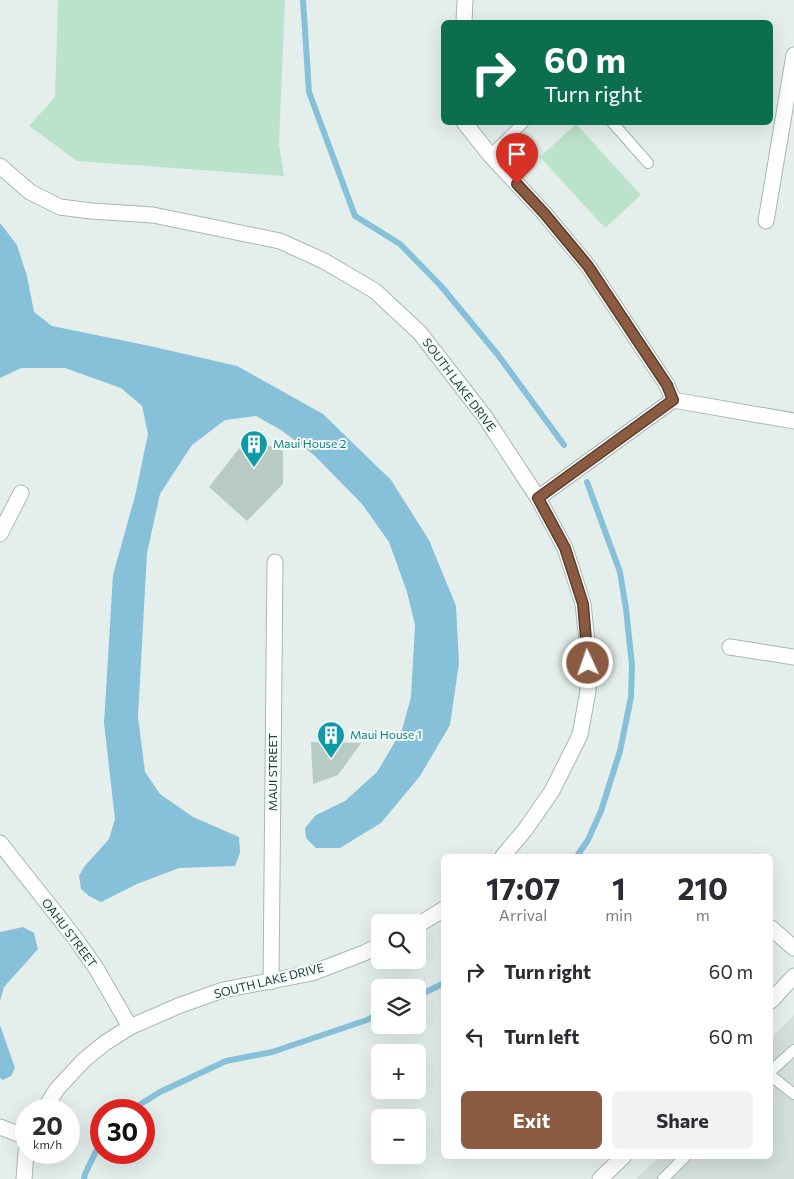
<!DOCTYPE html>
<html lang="en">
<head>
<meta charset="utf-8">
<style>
  body { margin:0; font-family:Commissioner,sans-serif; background:#f2f2f3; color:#2b2b33; height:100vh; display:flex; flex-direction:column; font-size:19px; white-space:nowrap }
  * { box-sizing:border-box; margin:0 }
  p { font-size:16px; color:#7c7c81 }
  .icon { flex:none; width:28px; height:28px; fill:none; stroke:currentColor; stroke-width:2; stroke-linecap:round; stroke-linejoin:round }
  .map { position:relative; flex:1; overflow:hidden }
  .drawer { position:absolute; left:441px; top:854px; width:332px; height:305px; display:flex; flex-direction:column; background:#fff; border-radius:8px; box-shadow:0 5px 20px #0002 }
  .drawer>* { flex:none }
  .top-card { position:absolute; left:441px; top:20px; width:332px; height:105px; border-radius:8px; box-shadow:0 5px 20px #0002; background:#0b6e4f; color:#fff; overflow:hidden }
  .tools { position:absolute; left:371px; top:914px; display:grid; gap:10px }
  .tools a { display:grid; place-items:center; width:55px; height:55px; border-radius:8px; background:#fff; box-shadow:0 5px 20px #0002; font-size:25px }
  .speed { position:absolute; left:15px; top:1099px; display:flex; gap:10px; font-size:25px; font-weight:700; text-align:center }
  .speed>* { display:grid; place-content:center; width:65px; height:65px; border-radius:50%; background:#fff; box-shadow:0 5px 20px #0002; line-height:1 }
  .speed small { font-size:12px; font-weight:400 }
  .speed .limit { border:8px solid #d22; background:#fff; color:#111 }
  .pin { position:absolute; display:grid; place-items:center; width:42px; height:42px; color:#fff; margin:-51px -21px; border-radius:50% 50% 50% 0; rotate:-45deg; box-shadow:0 0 5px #0007 }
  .pin .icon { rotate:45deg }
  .me { position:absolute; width:55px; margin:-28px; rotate:357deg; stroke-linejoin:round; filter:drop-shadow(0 0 4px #0008) }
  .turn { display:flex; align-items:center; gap:18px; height:105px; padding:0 20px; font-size:22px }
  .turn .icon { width:65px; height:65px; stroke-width:2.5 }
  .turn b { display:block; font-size:35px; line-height:42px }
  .eta { display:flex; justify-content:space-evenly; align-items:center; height:85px; text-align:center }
  .eta b { font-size:30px; font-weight:700; line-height:35px }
  .primary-button { display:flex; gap:10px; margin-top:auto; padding:10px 20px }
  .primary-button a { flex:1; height:58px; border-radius:8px; background:#8a5b41; color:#fff; font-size:20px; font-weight:700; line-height:58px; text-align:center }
  .primary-button a+a { background:#f2f2f3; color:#2b2b33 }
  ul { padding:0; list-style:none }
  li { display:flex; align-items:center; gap:15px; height:65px; padding:0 20px }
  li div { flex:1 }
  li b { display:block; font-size:19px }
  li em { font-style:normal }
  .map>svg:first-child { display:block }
</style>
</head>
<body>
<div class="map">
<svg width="794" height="1179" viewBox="0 0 794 1179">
  <rect width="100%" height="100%" fill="#e4efec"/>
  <polygon fill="#d2dfdb" points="794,1015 794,1179 636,1179 660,1156 771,1156 771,1039"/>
  <g fill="#bbe2cb">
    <polygon points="58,0 285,0 279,144 284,176 77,161 29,126 55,97"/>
    <polygon points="576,124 641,195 605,228 540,157"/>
  </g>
  <g fill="#87c0d9">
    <polygon points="0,223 17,245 27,276 34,312 52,326 150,346 237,366 323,414 391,480 429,540 456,606 459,663 450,725 420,776 381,823 340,848 316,848 306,838 305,828 316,815 345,801 377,772 402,730 411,697 415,625 407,592 389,542 362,504 314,455 281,430 256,416 225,420 192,445 160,494 147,553 138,717 145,772 160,794 193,817 239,837 240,853 235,866 179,868 137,884 101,902 89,896 81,889 79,876 84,867 109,839 115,819 104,723 113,575 135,496 148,434 142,406 121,388 65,368 21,368 0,378"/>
    <polygon points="23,927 34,933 38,949 4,987 0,1001 0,932"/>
    <polygon points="0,1025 15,1068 11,1076 3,1080 0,1078"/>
  </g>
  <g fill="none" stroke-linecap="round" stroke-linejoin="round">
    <g stroke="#87c0d9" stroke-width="6">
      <polyline points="303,0 309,92 355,216 400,244 441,286 498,355 564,445"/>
      <polyline points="577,856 588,840 601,811 620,751 631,697 632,665 626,609 620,572 587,482"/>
      <polyline points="418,996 444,983"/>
      <polyline points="131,1110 160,1092 226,1061 272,1052 367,1020 380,1013"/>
      <polyline points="84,1179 85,1174 101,1141"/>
    </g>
  </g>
  <g fill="#b9cac5">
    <polygon points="248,437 283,451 283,484 247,521 209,487"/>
    <polygon points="311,742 361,743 338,775 313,784"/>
  </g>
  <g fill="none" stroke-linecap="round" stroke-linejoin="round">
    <g stroke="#a6b8b5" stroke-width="12">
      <g id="lane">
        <polyline points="612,122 648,163"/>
        <polyline points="490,155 524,122"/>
        <polyline points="771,1071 794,1050"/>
        <polyline points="771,1076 794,1094"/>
        <polyline points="663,1179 686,1156"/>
      </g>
    </g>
    <g stroke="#a6b8b5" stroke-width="17">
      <g id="street">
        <polyline points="464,22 465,0"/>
        <polyline points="464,122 490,155 544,213 588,266 667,385 673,400"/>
        <polyline points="0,166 30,192 60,207 91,211 153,215 280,241 324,261 375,291 420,333 485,417 538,498 565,548 583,604 588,650 588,691 580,735 552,791 525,830 503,856"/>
        <polyline points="766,221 794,55"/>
        <polyline points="538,498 673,400 794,421"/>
        <polyline points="0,534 21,493"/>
        <polyline points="730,647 794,657"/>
        <polyline points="0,843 75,938 96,968 130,1027"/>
        <polyline points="418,925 444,909"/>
        <polyline points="771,928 794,948"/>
        <polyline points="271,982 275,562"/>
        <polyline points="771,1001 794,976"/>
        <polyline points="44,1110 57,1089 84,1060 105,1043 130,1027 178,1006 223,990 312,973 364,953 380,945"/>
        <polyline points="0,1127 26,1137"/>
        <polyline points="24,1179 26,1152"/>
        <polyline points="600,1179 624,1156"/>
      </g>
    </g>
    <use href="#lane" stroke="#fff" stroke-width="10"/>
    <use href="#street" stroke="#fff" stroke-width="15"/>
  </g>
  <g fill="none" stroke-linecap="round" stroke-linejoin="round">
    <g stroke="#5a3b2a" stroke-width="12">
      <polyline id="route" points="517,184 544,213 588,266 667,385 673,400 538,498 565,548 583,604 588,663"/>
    </g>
    <use href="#route" stroke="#8a5b41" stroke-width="9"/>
  </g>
  <defs>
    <g id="building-pin" transform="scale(1.4375)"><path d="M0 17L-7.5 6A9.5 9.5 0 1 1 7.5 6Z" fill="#0f9aa8" stroke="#f5fbf9"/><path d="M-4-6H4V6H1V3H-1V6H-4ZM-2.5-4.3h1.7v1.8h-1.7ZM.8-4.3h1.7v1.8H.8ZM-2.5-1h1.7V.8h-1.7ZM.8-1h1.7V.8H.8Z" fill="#fff"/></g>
  </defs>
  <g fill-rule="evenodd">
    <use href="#building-pin" x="254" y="444"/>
    <use href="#building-pin" x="331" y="735"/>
  </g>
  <g text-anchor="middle" stroke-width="4" stroke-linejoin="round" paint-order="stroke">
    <g font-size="12" fill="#21433f" stroke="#f5fbf9">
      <text transform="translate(459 385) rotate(53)" y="4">SOUTH LAKE DRIVE</text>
      <text transform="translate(273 772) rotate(-90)" y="4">MAUI STREET</text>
      <text transform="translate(69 933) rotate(53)" y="4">OAHU STREET</text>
      <text transform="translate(269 981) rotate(-14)" y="4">SOUTH LAKE DRIVE</text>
    </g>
    <g font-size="12" fill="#0d838f" stroke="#f5fbf9" text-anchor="start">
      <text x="273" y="448">Maui House 2</text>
      <text x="350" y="739">Maui House 1</text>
    </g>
  </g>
</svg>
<div class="tools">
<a><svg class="icon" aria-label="search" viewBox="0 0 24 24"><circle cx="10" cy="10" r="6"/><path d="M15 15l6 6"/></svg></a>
<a><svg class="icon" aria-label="layers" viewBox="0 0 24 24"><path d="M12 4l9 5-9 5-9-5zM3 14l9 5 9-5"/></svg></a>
<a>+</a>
<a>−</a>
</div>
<div class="speed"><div>20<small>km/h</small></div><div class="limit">30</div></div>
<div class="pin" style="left:517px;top:184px;background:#d93025"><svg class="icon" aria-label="arrive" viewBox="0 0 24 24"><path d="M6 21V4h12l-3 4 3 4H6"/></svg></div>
<svg class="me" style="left:588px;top:663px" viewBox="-20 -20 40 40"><circle r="17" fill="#8a5b41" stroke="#fff" stroke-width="3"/><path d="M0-11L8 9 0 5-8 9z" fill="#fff"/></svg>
<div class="top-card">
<div class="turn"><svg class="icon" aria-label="right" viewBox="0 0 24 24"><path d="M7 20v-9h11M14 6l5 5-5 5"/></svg><div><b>60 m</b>Turn right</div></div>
</div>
<section class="drawer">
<div class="eta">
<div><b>17:07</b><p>Arrival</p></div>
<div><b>1</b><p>min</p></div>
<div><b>210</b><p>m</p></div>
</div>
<ul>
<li><svg class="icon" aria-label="right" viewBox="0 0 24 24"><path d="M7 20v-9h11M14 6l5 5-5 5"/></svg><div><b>Turn right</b></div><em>60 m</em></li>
<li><svg class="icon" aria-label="left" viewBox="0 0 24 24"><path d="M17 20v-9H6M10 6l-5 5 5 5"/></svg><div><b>Turn left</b></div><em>60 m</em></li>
</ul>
<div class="primary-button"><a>Exit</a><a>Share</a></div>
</section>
</div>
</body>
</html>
